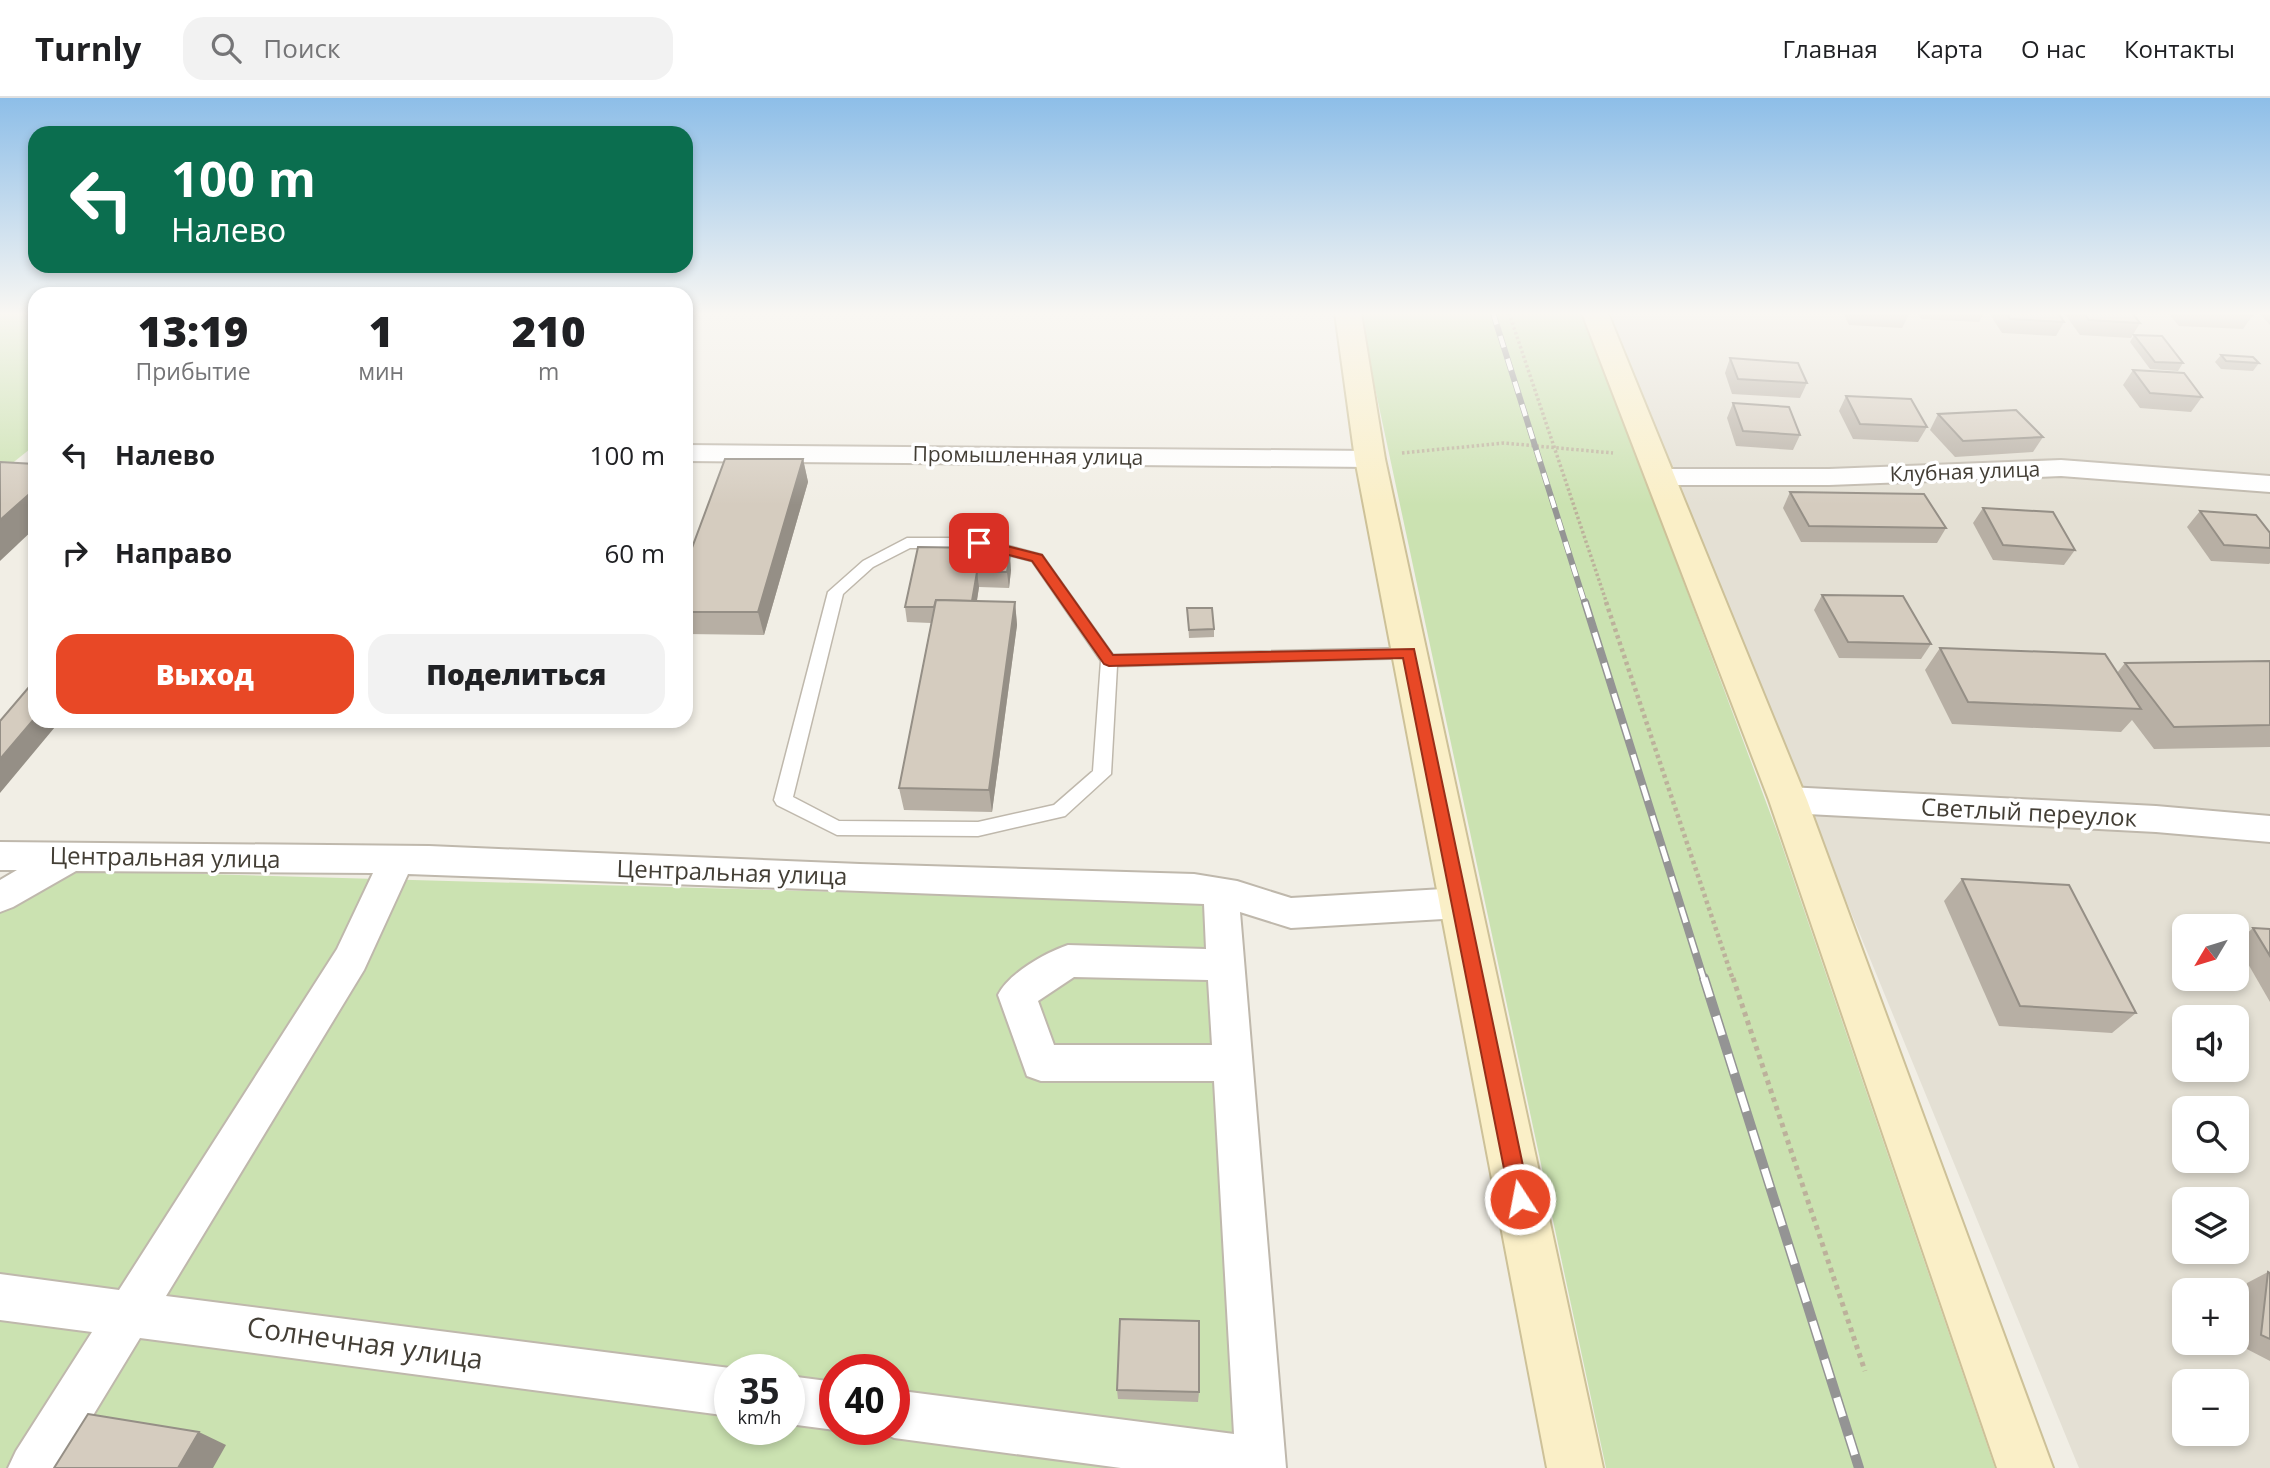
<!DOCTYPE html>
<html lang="ru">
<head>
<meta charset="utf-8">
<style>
  body { margin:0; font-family:"Open Sans",sans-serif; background:#f2f2f2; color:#202124; height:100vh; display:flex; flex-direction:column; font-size:26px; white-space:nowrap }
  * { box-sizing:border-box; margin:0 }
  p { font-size:23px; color:#757577 }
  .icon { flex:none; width:38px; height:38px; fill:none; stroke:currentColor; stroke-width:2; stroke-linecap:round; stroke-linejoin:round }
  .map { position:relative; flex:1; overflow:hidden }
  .side { position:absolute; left:28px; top:189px; width:665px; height:441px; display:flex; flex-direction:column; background:#fff; border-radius:21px; box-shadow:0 4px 10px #0003 }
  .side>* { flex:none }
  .hud { position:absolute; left:28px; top:28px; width:665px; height:147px; border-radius:21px; box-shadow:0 4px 10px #0003; background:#0b6e4f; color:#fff; overflow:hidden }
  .needle { width:46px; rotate:232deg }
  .fabs { position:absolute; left:2172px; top:816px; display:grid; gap:14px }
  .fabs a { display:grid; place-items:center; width:77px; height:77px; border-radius:14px; background:#fff; box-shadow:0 4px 10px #0003; font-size:35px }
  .speed { position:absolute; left:714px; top:1256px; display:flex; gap:14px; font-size:35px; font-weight:700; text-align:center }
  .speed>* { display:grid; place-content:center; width:91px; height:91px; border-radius:50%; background:#fff; box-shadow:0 4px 10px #0003; line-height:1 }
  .speed small { font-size:18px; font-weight:400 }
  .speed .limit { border:10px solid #d22; background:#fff; color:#111 }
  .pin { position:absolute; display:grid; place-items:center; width:60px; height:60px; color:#fff; margin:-30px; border-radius:14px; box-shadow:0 4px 10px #0006 }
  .me { position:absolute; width:77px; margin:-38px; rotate:349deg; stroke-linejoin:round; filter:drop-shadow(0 0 5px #0008) }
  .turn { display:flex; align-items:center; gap:24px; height:147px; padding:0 28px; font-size:32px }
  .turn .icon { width:91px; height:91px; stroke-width:2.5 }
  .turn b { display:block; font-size:49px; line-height:60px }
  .eta { display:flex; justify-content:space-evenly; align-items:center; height:119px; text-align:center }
  .eta b { font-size:42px; font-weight:800; line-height:49px }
  .primary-button { display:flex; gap:14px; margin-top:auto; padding:14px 28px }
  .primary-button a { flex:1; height:80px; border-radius:21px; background:#e84826; color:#fff; font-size:28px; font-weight:800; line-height:80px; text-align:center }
  .primary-button a+a { background:#f2f2f2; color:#202124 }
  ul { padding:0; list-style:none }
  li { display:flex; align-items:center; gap:21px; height:98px; padding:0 28px }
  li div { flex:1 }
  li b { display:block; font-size:26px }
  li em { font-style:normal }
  header { display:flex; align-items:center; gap:42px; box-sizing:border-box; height:98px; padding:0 35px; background:#fff; border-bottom:2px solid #e0e0e0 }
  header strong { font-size:33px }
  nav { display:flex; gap:38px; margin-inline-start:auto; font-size:24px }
  .search { width:490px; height:63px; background:#f2f2f2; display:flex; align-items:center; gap:18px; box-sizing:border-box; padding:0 24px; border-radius:21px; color:#757577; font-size:26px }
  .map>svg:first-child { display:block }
</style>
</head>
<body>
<header>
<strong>Turnly</strong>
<div class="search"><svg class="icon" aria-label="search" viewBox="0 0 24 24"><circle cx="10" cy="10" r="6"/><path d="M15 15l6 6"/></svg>Поиск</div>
<nav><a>Главная</a><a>Карта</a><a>О нас</a><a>Контакты</a></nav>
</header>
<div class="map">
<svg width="2270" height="1370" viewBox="0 0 2270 1370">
  <rect width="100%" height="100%" fill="#f1eee5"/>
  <path fill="#e4e0d4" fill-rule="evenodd" d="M1605,215H2270V1370H2079ZM2184,828H2236V880H2184ZM2184,919H2236V971H2184ZM2184,1010H2236V1062H2184ZM2184,1101H2236V1153H2184ZM2184,1192H2236V1244H2184ZM2184,1283H2236V1335H2184Z"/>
  <g fill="#cbe2b1" fill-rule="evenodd">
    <polygon points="0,215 35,215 35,347 0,375"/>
    <polygon points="1359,215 1583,215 1778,736 1995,1370 1606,1370"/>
    <path d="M63,772L1230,805L1234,1370H0V806ZM730,1272H789V1332H730ZM835,1272H894V1332H835Z"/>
  </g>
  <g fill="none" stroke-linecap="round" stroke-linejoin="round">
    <g stroke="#bfb8ac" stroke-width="3">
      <path id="lane" d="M907,440H979L1042,457L1113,557L1409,550L1417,555L1409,560L1117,568L1111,676L1065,718L978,738L837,737L777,707L774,702L828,494L863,463ZM910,450H979L1032,463L1101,563L1093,673L1054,707L978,724L839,723L793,699L843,496L873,469Z"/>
    </g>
    <g stroke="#bfb8ac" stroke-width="4">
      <g id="street">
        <polygon points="686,347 1370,353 1379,356 1383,361 1379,366 1370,369 686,363"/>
        <polygon points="2061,362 2270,378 2270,394 2061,378 1829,387 1660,387 1651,385 1647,379 1651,373 1660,371 1829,371"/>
        <polygon points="1788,689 2156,708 2270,718 2270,744 2156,734 1788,715 1776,711 1771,702 1776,693"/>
        <path d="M0,744L429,748L860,766L1194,776L1237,783L1291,800L1460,790L1473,795L1478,805L1473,815L1460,820L1291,830L1240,814L1286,1370H1121L894,1340L877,1332H894V1292L1234,1336L1214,983H1041L1027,978L998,897C1009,875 1045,855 1068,847L1206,851L1204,806L408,776L364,872L166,1198L730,1270L735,1272H730V1318L140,1240L61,1370H8L16,1353L92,1234L0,1222V1176L119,1192L337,851L373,775L76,773L13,809L0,814V782L17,772H0ZM1074,879L1208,882L1212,947H1054L1038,903Z"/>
        <polygon points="789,1278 835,1284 835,1332 789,1326"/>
      </g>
    </g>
    <g stroke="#cdc198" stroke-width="4">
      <g id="secondary">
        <polygon points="1335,215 1361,215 1385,361 1603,1370 1547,1370 1355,361"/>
        <polygon points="1582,215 1608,215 1807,702 2053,1370 1997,1370 1769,702"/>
      </g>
    </g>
    <g stroke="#bcb19b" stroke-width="3.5" stroke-dasharray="2.5 2.5" stroke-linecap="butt">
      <polyline points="1509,215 1607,506"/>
      <polyline points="1402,355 1504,345 1613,355"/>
    </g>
    <polyline stroke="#bcb19b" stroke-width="4.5" stroke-dasharray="3.5 3.5" stroke-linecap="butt" points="1606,504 1733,882"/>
    <polyline stroke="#bcb19b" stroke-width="5" stroke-dasharray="4.5 4.5" stroke-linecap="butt" points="1733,880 1865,1273"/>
    <use href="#lane" fill="#fff" fill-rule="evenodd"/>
    <use href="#street" fill="#fff" fill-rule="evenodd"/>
    <use href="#secondary" fill="#faefc7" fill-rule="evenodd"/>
    <g stroke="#949494" stroke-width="6">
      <polyline id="rail-far2" points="1493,215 1585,506"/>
    </g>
    <g stroke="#949494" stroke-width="8">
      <polyline id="rail-far1" points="1585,504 1704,882"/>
    </g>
    <g stroke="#949494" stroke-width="10">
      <polyline id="rail" points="1704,880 1859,1370"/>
    </g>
    <use href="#rail-far2" stroke="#fff" stroke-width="4.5" stroke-dasharray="12" stroke-linecap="butt"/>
    <use href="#rail-far1" stroke="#fff" stroke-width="5" stroke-dasharray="16" stroke-linecap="butt"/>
    <use href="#rail" stroke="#fff" stroke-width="7" stroke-dasharray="20" stroke-linecap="butt"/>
  </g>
  <g fill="#b7afa4">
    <polygon points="1843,215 1910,215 1902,230 1849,227"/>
    <polygon points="1918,215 1984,215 1979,224 1921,221"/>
    <polygon points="1989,215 2058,215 2064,224 2056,238 2002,235"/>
    <polygon points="2064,215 2132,215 2140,225 2131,240 2080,237"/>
    <polygon points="2168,215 2252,215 2253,217 2243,231 2179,228"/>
    <polygon points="2259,215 2270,215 2270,227"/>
    <polygon points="2134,237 2183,265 2178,273 2150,271 2130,244"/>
    <polygon points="2221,257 2259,265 2253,273 2221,271 2215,264"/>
    <polygon points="1730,260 1807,285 1800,300 1732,296 1725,275"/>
    <polygon points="2133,272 2202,299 2191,314 2140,310 2123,287"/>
    <polygon points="1846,298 1927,329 1918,344 1853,341 1839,313"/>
    <polygon points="1733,305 1800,337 1793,352 1736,348 1727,320"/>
    <polygon points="1938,316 2043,339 2033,354 1955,359 1930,332"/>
    <polygon points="803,361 808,384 764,537 686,536 686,466"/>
    <polygon points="1790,394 1946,430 1937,445 1801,444 1783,410"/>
    <polygon points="1983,410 2075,452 2064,467 1993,462 1973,425"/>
    <polygon points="2200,413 2270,435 2270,465 2269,466 2211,463 2187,429"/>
    <polygon points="981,450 982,456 1011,472 1009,490 979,489 977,503 1015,504 1017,527 992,714 904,712 899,690 931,525 907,524 905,509"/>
    <polygon points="1822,497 1931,546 1921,561 1839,560 1814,512"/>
    <polygon points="1187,510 1214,531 1214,539 1189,540"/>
    <polygon points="1940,550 2117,575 2125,565 2270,563 2270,649 2154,651 2132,622 2121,634 1952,626 1925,572"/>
    <polygon points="1962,781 2136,915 2112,935 1999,928 1944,803"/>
    <polygon points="2253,830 2270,831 2270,904 2236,845"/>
    <polygon points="2268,1174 2270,1175 2270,1263 2239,1247 2247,1185"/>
    <polygon points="1117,1292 1199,1294 1198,1304 1118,1301"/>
  </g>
  <g fill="#958f86">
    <polygon points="803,361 808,384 764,537 758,514"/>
    <polygon points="35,391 35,430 0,463 0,422"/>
    <polygon points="1010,457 1011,472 1009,490 1007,474"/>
    <polygon points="977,474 979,489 973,526 971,510"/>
    <polygon points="1015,504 1017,527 992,714 989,692"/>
    <polygon points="35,620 35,623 60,623 0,695 0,661"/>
    <polygon points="199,1334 226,1347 213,1370 178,1370"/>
  </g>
  <g fill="#d5ccbf" stroke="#958f86" stroke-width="2">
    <polygon points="2007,215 2058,215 2064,224 2010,221"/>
    <polygon points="2084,215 2132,215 2140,225 2089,222"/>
    <polygon points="2223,215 2252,215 2253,217"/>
    <polygon points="2134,237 2162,238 2183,265 2155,264"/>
    <polygon points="2221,257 2253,259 2259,265 2226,263"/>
    <polygon points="1730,260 1798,265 1807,285 1738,281"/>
    <polygon points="2133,272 2184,275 2202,299 2150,295"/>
    <polygon points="1846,298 1911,301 1927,329 1860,326"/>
    <polygon points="1733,305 1789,309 1800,337 1743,333"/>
    <polygon points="2016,312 2043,339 1963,343 1938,316"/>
    <polygon points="725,361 803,361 758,514 686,514 686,466"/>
    <polygon points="0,364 35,366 35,391 0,422"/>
    <polygon points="1790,394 1924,396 1946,430 1809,428"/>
    <polygon points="1983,410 2053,414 2075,452 2003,447"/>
    <polygon points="2200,413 2256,417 2270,435 2270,450 2224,447"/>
    <polygon points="918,449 981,450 980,456 1010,457 1007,474 977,474 972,503 936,502 934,509 905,509"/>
    <polygon points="1822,497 1903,498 1931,546 1848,544"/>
    <polygon points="936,502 1015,504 989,692 899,690"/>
    <polygon points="1187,510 1212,510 1214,531 1189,532"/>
    <polygon points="1940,550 2105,556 2141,611 1968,604"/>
    <polygon points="2270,563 2270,627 2174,629 2125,565"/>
    <polygon points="35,582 35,620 0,661 0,623"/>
    <polygon points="1962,781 2069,787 2136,915 2020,908"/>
    <polygon points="2253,830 2270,831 2270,858"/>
    <polygon points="2268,1174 2270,1175 2270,1241 2261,1237"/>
    <polygon points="1120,1221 1199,1223 1199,1294 1117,1292"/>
    <polygon points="88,1316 199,1334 178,1370 54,1370"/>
  </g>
  <linearGradient id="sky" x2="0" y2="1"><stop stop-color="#8dbee8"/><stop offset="0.53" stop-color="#f9f7f3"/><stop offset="1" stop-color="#f9f7f3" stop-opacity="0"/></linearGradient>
  <rect width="2270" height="407" fill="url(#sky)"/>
  <polygon fill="#e84826" stroke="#972f19" stroke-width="2" points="979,441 1042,457 1113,557 1414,551 1530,1101 1527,1108 1520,1111 1513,1108 1510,1101 1403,560 1109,568 1104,566 1032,463 974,448 972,445"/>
  <g text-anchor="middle" stroke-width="7" stroke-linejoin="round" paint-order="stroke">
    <g font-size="21" fill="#433e35" stroke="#fff">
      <text transform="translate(1028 358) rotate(1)" y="7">Промышленная улица</text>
      <text transform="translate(1965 374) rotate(-2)" y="7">Клубная улица</text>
    </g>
    <g font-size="24" fill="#433e35" stroke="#fff">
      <text transform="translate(2029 715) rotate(3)" y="8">Светлый переулок</text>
      <text transform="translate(165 760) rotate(1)" y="8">Центральная улица</text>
      <text transform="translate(732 775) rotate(2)" y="8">Центральная улица</text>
    </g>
    <g font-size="28" fill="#433e35" stroke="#fff">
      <text transform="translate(365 1245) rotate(8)" y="10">Солнечная улица</text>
    </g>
  </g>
</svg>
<div class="fabs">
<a><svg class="needle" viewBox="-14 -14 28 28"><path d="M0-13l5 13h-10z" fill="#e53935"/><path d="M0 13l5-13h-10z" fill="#757577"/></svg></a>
<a><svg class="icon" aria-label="sound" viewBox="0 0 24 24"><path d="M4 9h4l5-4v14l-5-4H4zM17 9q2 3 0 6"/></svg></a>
<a><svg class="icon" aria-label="search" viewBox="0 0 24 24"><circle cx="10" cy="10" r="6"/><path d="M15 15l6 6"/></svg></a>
<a><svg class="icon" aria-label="layers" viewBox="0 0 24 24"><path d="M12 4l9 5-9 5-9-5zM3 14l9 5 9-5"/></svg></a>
<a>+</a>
<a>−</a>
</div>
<div class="speed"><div>35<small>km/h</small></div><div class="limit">40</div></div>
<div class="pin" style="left:979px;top:445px;background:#d93025"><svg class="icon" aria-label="arrive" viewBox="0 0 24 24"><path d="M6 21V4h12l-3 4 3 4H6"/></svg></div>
<svg class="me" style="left:1520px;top:1101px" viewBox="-20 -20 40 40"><circle r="17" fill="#e84826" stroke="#fff" stroke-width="3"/><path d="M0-11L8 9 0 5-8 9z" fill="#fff"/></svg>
<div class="hud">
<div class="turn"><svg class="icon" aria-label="left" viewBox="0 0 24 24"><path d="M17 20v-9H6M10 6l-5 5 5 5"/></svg><div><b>100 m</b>Налево</div></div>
</div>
<section class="side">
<div class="eta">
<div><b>13:19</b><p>Прибытие</p></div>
<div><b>1</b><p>мин</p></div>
<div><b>210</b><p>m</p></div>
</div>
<ul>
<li><svg class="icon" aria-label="left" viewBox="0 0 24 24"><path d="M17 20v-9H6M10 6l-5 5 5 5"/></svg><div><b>Налево</b></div><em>100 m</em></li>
<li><svg class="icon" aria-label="right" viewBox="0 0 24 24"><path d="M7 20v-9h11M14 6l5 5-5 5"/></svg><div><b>Направо</b></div><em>60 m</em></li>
</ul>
<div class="primary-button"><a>Выход</a><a>Поделиться</a></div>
</section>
</div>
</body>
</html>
